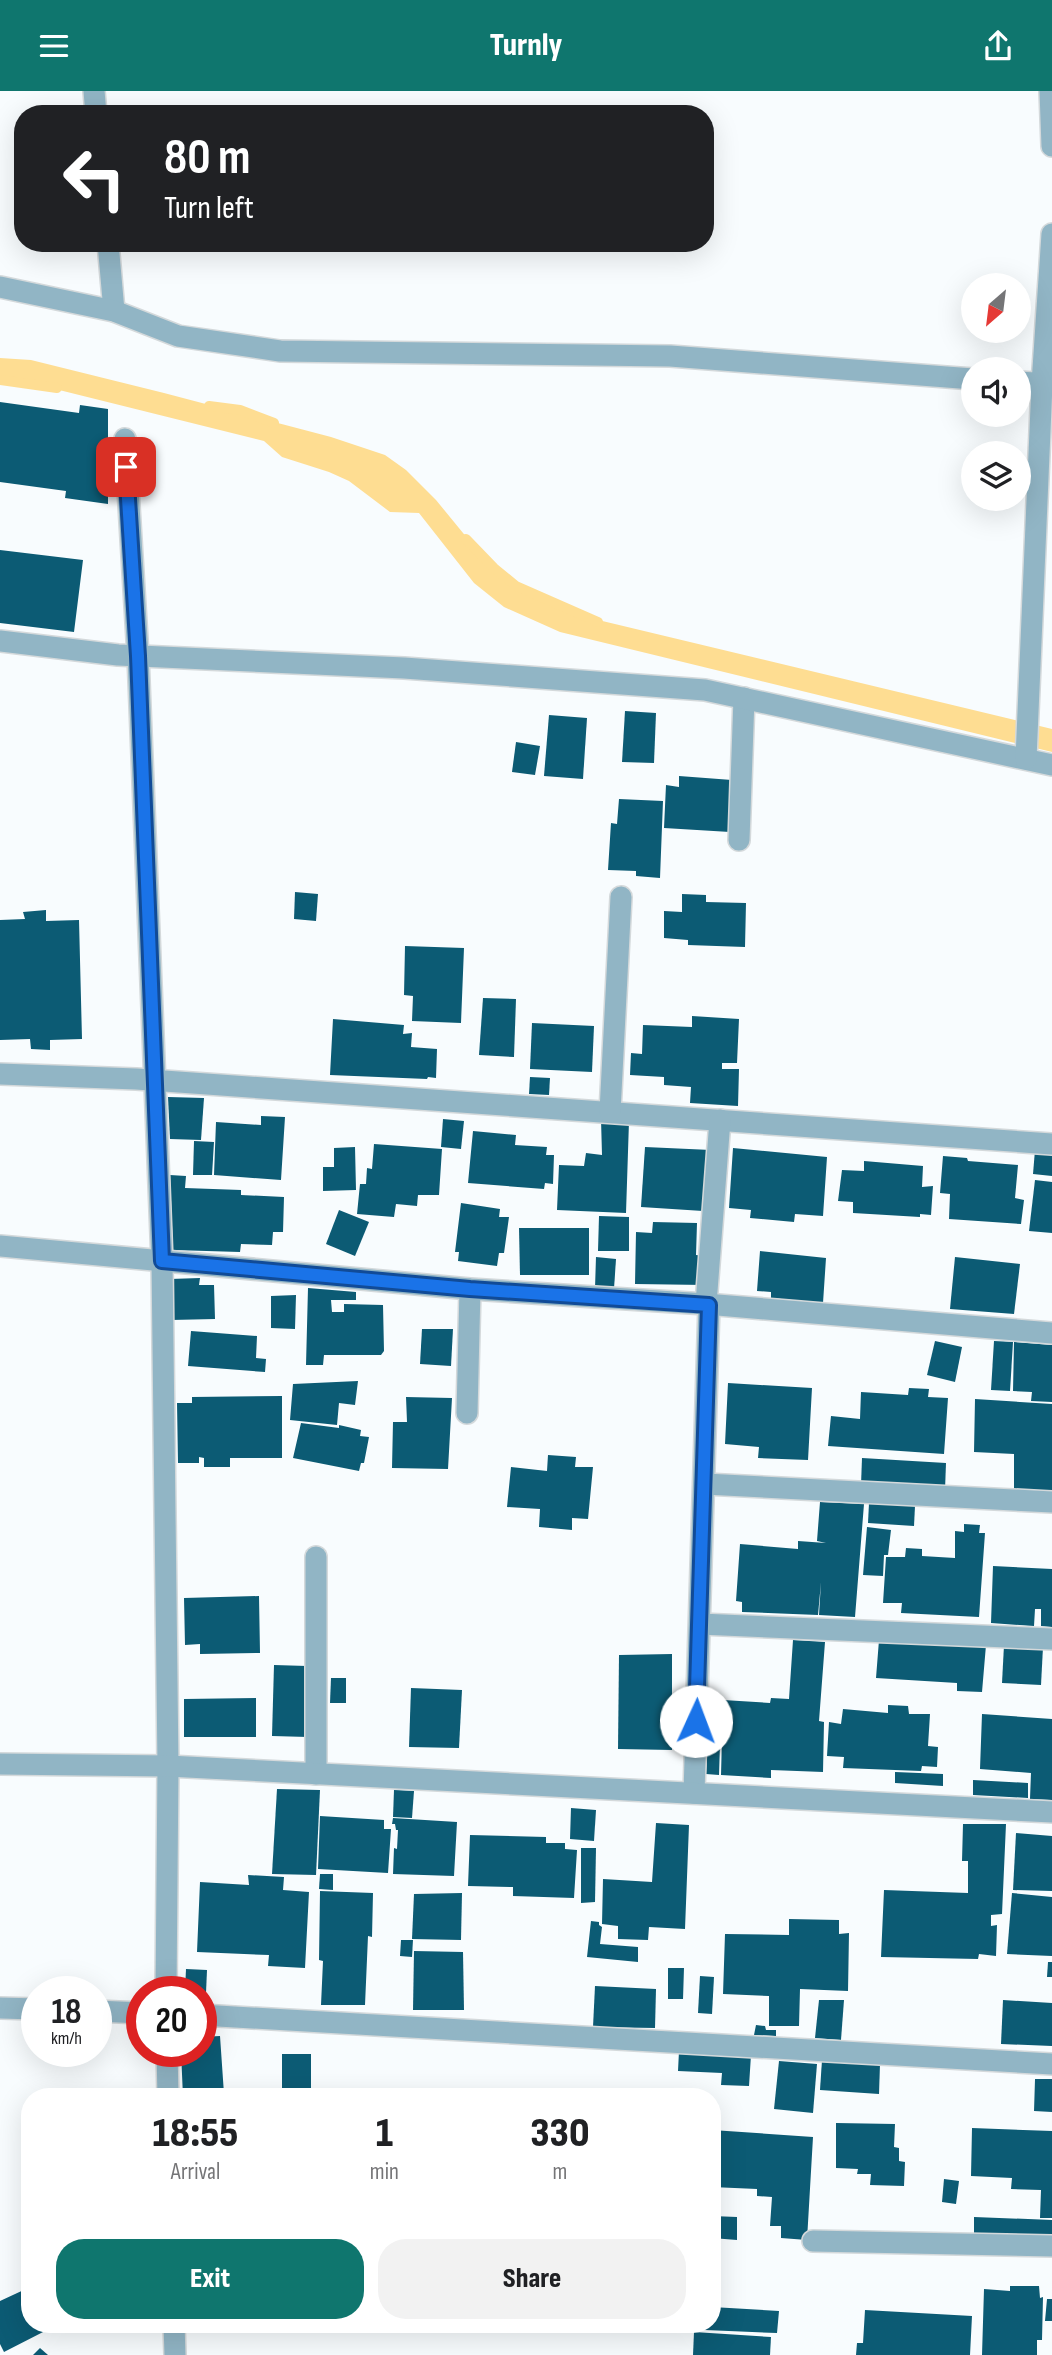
<!DOCTYPE html>
<html lang="en">
<head>
<meta charset="utf-8">
<style>
  body { margin:0; font-family:"Sofia Sans Condensed",sans-serif; background:#f2f2f2; color:#202124; height:100vh; display:flex; flex-direction:column; font-size:26px; white-space:nowrap }
  * { box-sizing:border-box; margin:0 }
  p { font-size:23px; color:#757577 }
  .icon { flex:none; width:38px; height:38px; fill:none; stroke:currentColor; stroke-width:2; stroke-linecap:round; stroke-linejoin:round }
  .map { position:relative; flex:1; overflow:hidden }
  .drawer { position:absolute; left:21px; top:1997px; width:700px; height:245px; display:flex; flex-direction:column; background:#fff; border-radius:28px; box-shadow:0 7px 28px #0002 }
  .drawer>* { flex:none }
  .hud { position:absolute; left:14px; top:14px; width:700px; height:147px; border-radius:28px; box-shadow:0 7px 28px #0002; background:#202124; color:#fff; overflow:hidden }
  .needle { width:46px; rotate:208deg }
  .fabs { position:absolute; left:961px; top:182px; display:grid; gap:14px }
  .fabs a { display:grid; place-items:center; width:70px; height:70px; border-radius:50%; background:#fff; box-shadow:0 7px 28px #0002; font-size:35px }
  .speed { position:absolute; left:21px; top:1885px; display:flex; gap:14px; font-size:35px; font-weight:700; text-align:center }
  .speed>* { display:grid; place-content:center; width:91px; height:91px; border-radius:50%; background:#fff; box-shadow:0 7px 28px #0002; line-height:1 }
  .speed small { font-size:18px; font-weight:400 }
  .speed .limit { border:10px solid #d22; background:#fff; color:#111 }
  .pin { position:absolute; display:grid; place-items:center; width:60px; height:60px; color:#fff; margin:-30px; border-radius:14px; box-shadow:0 4px 10px #0006 }
  .me { position:absolute; width:77px; margin:-38px; rotate:2deg; stroke-linejoin:round; filter:drop-shadow(0 0 5px #0008) }
  .turn { display:flex; align-items:center; gap:24px; height:147px; padding:0 35px; font-size:32px }
  .turn .icon { width:91px; height:91px; stroke-width:2.5 }
  .turn b { display:block; font-size:49px; line-height:60px }
  .eta { display:flex; justify-content:space-evenly; align-items:center; height:119px; text-align:center }
  .eta b { font-size:42px; font-weight:800; line-height:49px }
  .button { display:flex; gap:14px; margin-top:auto; padding:14px 35px }
  .button a { flex:1; height:80px; border-radius:28px; background:#0f766e; color:#fff; font-size:28px; font-weight:800; line-height:80px; text-align:center }
  .button a+a { background:#f2f2f2; color:#202124 }
  header { display:flex; justify-content:space-between; align-items:center; height:91px; padding:0 35px; background:#0f766e; color:#fff; font-size:32px; font-weight:800 }
  .map>svg:first-child { display:block }
</style>
</head>
<body>
<header><svg class="icon" aria-label="menu" viewBox="0 0 24 24"><path d="M4 6h16M4 12h16M4 18h16"/></svg>Turnly<svg class="icon" aria-label="share" viewBox="0 0 24 24"><path d="M12 15V3M7 8l5-5 5 5M5 13v7h14v-7"/></svg></header>
<div class="map">
<svg width="1052" height="2264" viewBox="0 0 1052 2264">
  <rect width="100%" height="100%" fill="#f8fcfe"/>
  <polygon fill="#fedd92" points="0,267 31,269 164,302 331,346 385,364 406,379 436,409 495,481 515,498 569,522 1052,638 1052,661 560,541 504,516 474,492 419,422 390,421 349,390 329,381 282,366 264,350 35,293 0,289"/>
  <g fill="none" stroke-linecap="round" stroke-linejoin="round">
    <g stroke="#fedd92" stroke-width="10">
      <polyline points="0,289 57,297"/>
      <polyline points="209,315 240,319 274,332"/>
      <polyline points="466,448 494,477 516,495 598,531"/>
    </g>
  </g>
  <g fill="#0c5b74">
    <polygon points="0,311 79,322 80,314 108,318 108,413 65,407 66,400 0,391"/>
    <polygon points="0,459 83,469 74,541 0,532"/>
    <polygon points="625,620 656,622 654,672 622,671"/>
    <polygon points="549,624 587,627 583,688 544,685"/>
    <polygon points="516,651 540,655 535,684 512,681"/>
    <polygon points="679,685 732,689 730,741 664,737 666,694 679,696"/>
    <polygon points="619,708 663,710 660,787 636,785 636,780 608,779 611,732 617,733"/>
    <polygon points="295,801 318,803 316,830 294,828"/>
    <polygon points="682,803 706,804 706,811 746,812 745,856 688,854 688,849 664,847 664,820 682,821"/>
    <polygon points="46,819 46,830 79,829 82,948 50,949 50,959 31,958 30,948 0,949 0,829 25,828 23,821"/>
    <polygon points="405,855 464,857 461,932 412,930 413,905 404,904"/>
    <polygon points="483,907 516,908 514,966 479,964"/>
    <polygon points="692,925 739,928 737,972 722,972 722,978 739,978 738,1015 690,1012 691,996 664,994 664,986 630,984 631,962 642,963 643,934 692,936"/>
    <polygon points="333,928 404,934 403,943 412,942 411,956 437,958 436,987 428,986 427,988 330,984"/>
    <polygon points="532,932 594,935 592,981 530,978"/>
    <polygon points="530,986 550,987 549,1004 529,1003"/>
    <polygon points="168,1006 204,1007 201,1049 170,1048"/>
    <polygon points="261,1025 285,1026 281,1089 214,1084 216,1031 261,1034"/>
    <polygon points="443,1028 464,1030 461,1058 441,1056"/>
    <polygon points="601,1028 629,1030 626,1122 557,1119 559,1074 584,1075 586,1062 602,1064"/>
    <polygon points="473,1040 516,1044 515,1054 547,1056 546,1064 554,1064 553,1093 545,1092 544,1098 468,1092"/>
    <polygon points="194,1050 214,1051 212,1084 193,1084"/>
    <polygon points="374,1053 442,1058 439,1104 418,1104 417,1115 396,1113 394,1126 357,1123 360,1093 366,1093 367,1077 372,1078"/>
    <polygon points="355,1056 356,1099 323,1100 323,1076 334,1076 334,1057"/>
    <polygon points="645,1056 711,1059 703,1120 641,1116"/>
    <polygon points="733,1057 827,1066 823,1125 795,1123 794,1131 750,1127 751,1119 729,1117"/>
    <polygon points="1035,1059 1052,1060 1052,1085 1033,1083"/>
    <polygon points="943,1065 967,1067 968,1070 1018,1074 1015,1107 1024,1109 1021,1133 949,1128 950,1103 940,1102"/>
    <polygon points="864,1070 923,1075 922,1096 933,1095 931,1124 920,1123 920,1126 853,1122 853,1111 838,1110 842,1079 864,1080"/>
    <polygon points="170,1084 186,1085 185,1097 241,1099 241,1104 284,1106 283,1141 273,1141 272,1154 241,1153 240,1161 173,1159"/>
    <polygon points="1035,1089 1052,1091 1052,1142 1029,1140"/>
    <polygon points="461,1112 500,1118 499,1126 509,1126 504,1162 499,1162 497,1175 458,1170 459,1161 455,1161"/>
    <polygon points="339,1119 369,1131 355,1165 326,1153"/>
    <polygon points="599,1125 629,1126 629,1160 598,1160"/>
    <polygon points="653,1131 697,1132 696,1164 706,1165 705,1194 635,1193 636,1141 652,1142"/>
    <polygon points="519,1137 589,1137 589,1184 520,1184"/>
    <polygon points="760,1160 826,1167 823,1212 771,1207 771,1201 757,1200"/>
    <polygon points="596,1166 616,1168 614,1198 595,1197"/>
    <polygon points="955,1166 1020,1173 1014,1223 950,1218"/>
    <polygon points="200,1187 199,1194 214,1194 215,1228 171,1229 170,1188"/>
    <polygon points="308,1197 356,1201 356,1209 331,1209 332,1221 344,1221 344,1213 383,1214 384,1260 381,1264 324,1264 323,1274 306,1274"/>
    <polygon points="296,1204 295,1238 271,1237 271,1205"/>
    <polygon points="422,1238 453,1238 451,1275 420,1273"/>
    <polygon points="191,1240 257,1245 256,1267 266,1268 265,1281 188,1275"/>
    <polygon points="935,1250 962,1256 955,1291 927,1284"/>
    <polygon points="994,1250 1013,1251 1010,1300 991,1299"/>
    <polygon points="1014,1251 1052,1254 1052,1311 1031,1310 1032,1301 1013,1300"/>
    <polygon points="358,1290 355,1314 339,1312 337,1334 290,1329 293,1293"/>
    <polygon points="728,1292 812,1297 808,1369 758,1367 759,1356 725,1353"/>
    <polygon points="909,1297 929,1298 928,1306 948,1307 944,1363 828,1355 831,1325 860,1328 861,1301 908,1304"/>
    <polygon points="282,1305 282,1367 230,1367 230,1376 204,1376 204,1367 199,1366 199,1372 178,1372 177,1312 192,1312 192,1306"/>
    <polygon points="406,1306 452,1307 448,1378 392,1377 393,1331 407,1331"/>
    <polygon points="975,1308 1052,1313 1052,1404 1014,1402 1014,1363 974,1361"/>
    <polygon points="301,1332 339,1337 339,1334 361,1339 360,1345 369,1346 364,1372 361,1372 359,1380 293,1367"/>
    <polygon points="548,1364 576,1366 575,1376 593,1376 588,1428 572,1427 572,1439 539,1436 540,1418 507,1416 511,1376 547,1380"/>
    <polygon points="862,1367 946,1372 945,1399 861,1394"/>
    <polygon points="820,1411 864,1413 855,1526 819,1524 821,1491 818,1524 742,1521 742,1511 736,1510 740,1453 798,1458 798,1450 826,1452 817,1450"/>
    <polygon points="869,1412 915,1415 914,1435 868,1432"/>
    <polygon points="964,1433 980,1434 979,1442 985,1442 979,1526 901,1522 902,1512 883,1512 886,1466 905,1466 906,1457 922,1458 922,1465 955,1467 955,1440 964,1441"/>
    <polygon points="867,1436 891,1439 888,1464 884,1464 883,1485 863,1484"/>
    <polygon points="993,1475 1052,1478 1052,1536 1041,1535 1041,1518 1035,1518 1034,1535 991,1532"/>
    <polygon points="259,1505 260,1562 200,1563 200,1553 185,1554 184,1507"/>
    <polygon points="793,1549 825,1551 819,1630 824,1631 823,1681 771,1679 771,1687 721,1684 723,1609 770,1612 771,1607 789,1608"/>
    <polygon points="879,1549 986,1554 982,1601 957,1600 957,1592 876,1587"/>
    <polygon points="1004,1554 1043,1556 1041,1594 1002,1592"/>
    <polygon points="672,1563 672,1659 618,1658 619,1564"/>
    <polygon points="274,1574 307,1575 308,1646 272,1645"/>
    <polygon points="331,1587 346,1587 346,1612 330,1612"/>
    <polygon points="411,1597 462,1599 459,1657 409,1656"/>
    <polygon points="256,1607 256,1646 184,1646 184,1608"/>
    <polygon points="888,1614 908,1615 909,1623 930,1623 928,1655 938,1656 937,1676 922,1675 921,1680 843,1677 844,1666 827,1665 829,1631 841,1633 843,1618 888,1622"/>
    <polygon points="982,1623 1052,1628 1052,1709 1030,1708 1031,1682 980,1678"/>
    <polygon points="708,1652 720,1653 719,1684 706,1683"/>
    <polygon points="895,1681 943,1683 943,1695 895,1692"/>
    <polygon points="973,1689 1028,1692 1028,1707 973,1704"/>
    <polygon points="277,1698 320,1699 316,1784 272,1783"/>
    <polygon points="394,1699 414,1700 412,1727 393,1726"/>
    <polygon points="571,1717 596,1719 594,1750 570,1748"/>
    <polygon points="320,1725 384,1729 384,1738 391,1738 388,1782 318,1778"/>
    <polygon points="393,1727 457,1731 454,1785 393,1783 394,1757 397,1758 398,1739 396,1739 395,1733 392,1733"/>
    <polygon points="656,1732 689,1734 685,1838 649,1836 648,1849 618,1848 618,1835 602,1833 603,1788 652,1791"/>
    <polygon points="963,1733 1006,1733 1002,1823 991,1824 991,1835 997,1834 996,1865 979,1863 978,1868 881,1866 884,1799 968,1802 968,1770 962,1770"/>
    <polygon points="1016,1742 1052,1745 1052,1800 1013,1799"/>
    <polygon points="470,1744 546,1746 546,1752 565,1752 565,1758 577,1759 574,1807 513,1805 513,1796 468,1795"/>
    <polygon points="581,1757 596,1757 595,1811 581,1812"/>
    <polygon points="320,1783 333,1783 333,1799 319,1798"/>
    <polygon points="248,1784 284,1786 283,1799 309,1801 305,1877 268,1875 269,1864 197,1861 200,1791 249,1794"/>
    <polygon points="320,1800 373,1802 372,1846 368,1845 365,1914 321,1914 323,1870 319,1869"/>
    <polygon points="462,1802 461,1849 412,1848 414,1803"/>
    <polygon points="1012,1802 1052,1806 1052,1865 1007,1863"/>
    <polygon points="789,1828 839,1829 839,1843 849,1842 848,1900 800,1898 799,1935 769,1935 769,1905 723,1903 725,1843 789,1844"/>
    <polygon points="591,1830 599,1831 599,1834 602,1836 600,1853 638,1856 638,1871 587,1866"/>
    <polygon points="401,1849 413,1849 412,1866 400,1865"/>
    <polygon points="414,1860 463,1861 464,1919 413,1919"/>
    <polygon points="1048,1871 1052,1871 1052,1886 1047,1886"/>
    <polygon points="668,1877 684,1877 683,1908 668,1908"/>
    <polygon points="186,1878 207,1879 206,1902 185,1900"/>
    <polygon points="700,1885 714,1886 712,1923 698,1922"/>
    <polygon points="595,1895 656,1898 655,1937 593,1936"/>
    <polygon points="819,1909 844,1909 841,1949 815,1947"/>
    <polygon points="1003,1909 1052,1912 1052,1955 1001,1953"/>
    <polygon points="756,1934 765,1935 766,1939 776,1939 776,1945 754,1944"/>
    <polygon points="220,1945 224,2003 230,2004 230,2006 183,2006 181,1960 201,1960 201,1946"/>
    <polygon points="679,1960 751,1964 749,1995 721,1994 722,1982 678,1980"/>
    <rect x="282" y="1963" width="29" height="43"/>
    <polygon points="822,1969 880,1973 879,2003 820,1999"/>
    <polygon points="779,1970 817,1973 813,2022 774,2018"/>
    <polygon points="1035,1988 1052,1988 1052,2021 1034,2020"/>
    <polygon points="836,2032 895,2033 894,2056 899,2057 899,2070 905,2071 904,2095 870,2094 871,2083 857,2083 858,2078 836,2077"/>
    <polygon points="972,2037 1052,2040 1052,2127 1040,2127 1041,2099 1011,2098 1012,2087 971,2085"/>
    <polygon points="712,2039 813,2046 807,2149 781,2147 781,2135 770,2135 772,2106 757,2105 757,2098 712,2096"/>
    <polygon points="944,2088 959,2090 956,2113 942,2111"/>
    <polygon points="712,2125 737,2126 737,2149 712,2147"/>
    <polygon points="974,2126 1052,2129 1052,2148 974,2147"/>
    <polygon points="1010,2195 1039,2195 1040,2207 1043,2206 1042,2249 1037,2249 1037,2264 982,2264 984,2198 1010,2200"/>
    <polygon points="28,2197 30,2201 30,2233 44,2233 47,2239 4,2261 0,2253 0,2210"/>
    <polygon points="1047,2208 1052,2208 1052,2230 1045,2230"/>
    <polygon points="712,2216 779,2220 777,2242 705,2239 706,2233 712,2233"/>
    <polygon points="865,2219 972,2225 970,2264 856,2264 857,2252 863,2252"/>
    <polygon points="71,2233 160,2233 160,2236 71,2237"/>
    <polygon points="694,2241 771,2246 770,2264 693,2264"/>
    <polygon points="40,2257 48,2264 33,2264"/>
  </g>
  <g fill="none" stroke-linecap="round" stroke-linejoin="round">
    <g stroke="#d4d9db" stroke-width="24">
      <g id="service">
        <polyline points="94,0 96,23"/>
        <polyline points="108,152 114,220"/>
        <polyline points="0,196 114,220 178,245 280,260 670,265 973,288"/>
        <polyline points="1018,291 1052,293"/>
        <polyline points="125,348 138,565"/>
        <polyline points="739,749 744,607"/>
        <polyline points="0,983 136,988 1052,1053"/>
        <polyline points="610,1021 621,806"/>
        <polyline points="0,1155 470,1198 706,1213 1052,1242"/>
        <polyline points="706,1213 720,1029"/>
        <polyline points="467,1322 470,1198"/>
        <polyline points="705,1393 1052,1411"/>
        <polyline points="700,1533 1052,1548"/>
        <polyline points="316,1683 316,1466"/>
        <polyline points="694,1702 709,1214"/>
        <polyline points="166,1900 168,1675"/>
        <polyline points="0,1917 37,1918"/>
        <polyline points="96,1920 142,1922"/>
        <polyline points="201,1924 1052,1973"/>
        <polyline points="167,1960 168,2006"/>
        <polyline points="813,2150 1052,2155"/>
        <polyline points="174,2233 175,2264"/>
      </g>
    </g>
    <g stroke="#d4d9db" stroke-width="24">
      <g id="minor">
        <polyline points="1050,0 1052,55"/>
        <polyline points="0,550 118,564 404,577 705,599 1052,674"/>
        <polyline points="138,565 162,1170 168,1675"/>
        <polyline points="1026,668 1042,293 1052,143"/>
        <polyline points="0,1673 168,1675 1052,1721"/>
      </g>
    </g>
    <use href="#service" stroke="#91b5c5" stroke-width="21"/>
    <use href="#minor" stroke="#91b5c5" stroke-width="21"/>
  </g>
  <g fill="none" stroke-linecap="round" stroke-linejoin="round">
    <g stroke="#114b97" stroke-width="18">
      <polyline id="route" points="126,376 138,565 162,1170 470,1198 709,1214 696,1630"/>
    </g>
    <use href="#route" stroke="#1a73e8" stroke-width="12"/>
  </g>
</svg>
<div class="fabs">
<a><svg class="needle" viewBox="-14 -14 28 28"><path d="M0-13l5 13h-10z" fill="#e53935"/><path d="M0 13l5-13h-10z" fill="#757577"/></svg></a>
<a><svg class="icon" aria-label="sound" viewBox="0 0 24 24"><path d="M4 9h4l5-4v14l-5-4H4zM17 9q2 3 0 6"/></svg></a>
<a><svg class="icon" aria-label="layers" viewBox="0 0 24 24"><path d="M12 4l9 5-9 5-9-5zM3 14l9 5 9-5"/></svg></a>
</div>
<div class="speed"><div>18<small>km/h</small></div><div class="limit">20</div></div>
<div class="pin" style="left:126px;top:376px;background:#d93025"><svg class="icon" aria-label="arrive" viewBox="0 0 24 24"><path d="M6 21V4h12l-3 4 3 4H6"/></svg></div>
<svg class="me" style="left:696px;top:1630px" viewBox="-20 -20 40 40"><circle r="19" fill="#fff"/><path d="M0-13L10 11 0 6-10 11z" fill="#1a73e8"/></svg>
<div class="hud">
<div class="turn"><svg class="icon" aria-label="left" viewBox="0 0 24 24"><path d="M17 20v-9H6M10 6l-5 5 5 5"/></svg><div><b>80 m</b>Turn left</div></div>
</div>
<section class="drawer">
<div class="eta">
<div><b>18:55</b><p>Arrival</p></div>
<div><b>1</b><p>min</p></div>
<div><b>330</b><p>m</p></div>
</div>
<div class="button"><a>Exit</a><a>Share</a></div>
</section>
</div>
</body>
</html>
